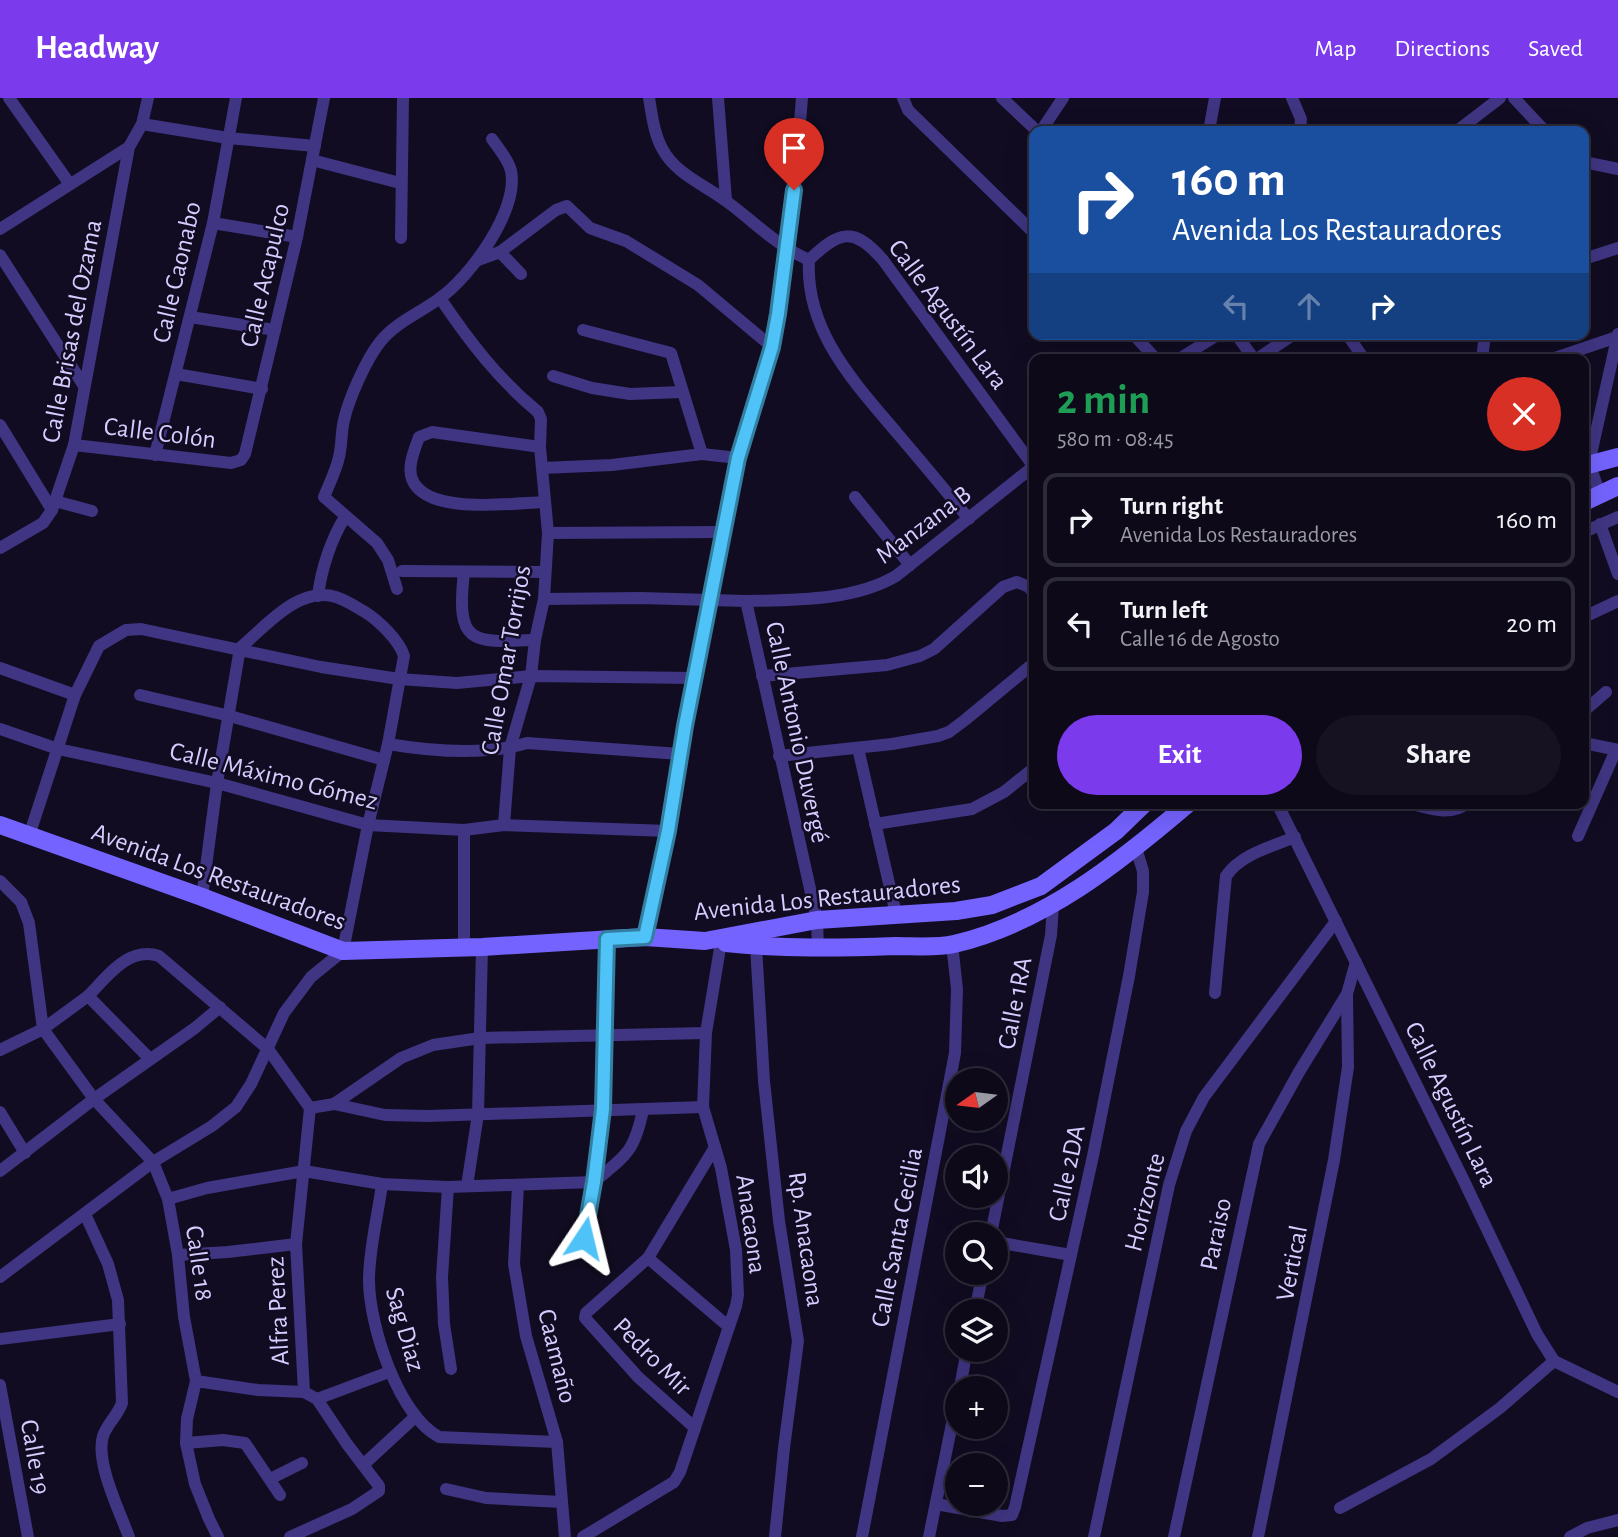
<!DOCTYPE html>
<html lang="en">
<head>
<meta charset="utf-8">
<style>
  body { margin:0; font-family:"Alegreya Sans",sans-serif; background:#161222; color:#f1f3f6; height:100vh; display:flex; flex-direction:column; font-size:26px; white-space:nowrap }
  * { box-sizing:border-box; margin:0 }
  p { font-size:23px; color:#9a9aa2 }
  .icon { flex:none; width:38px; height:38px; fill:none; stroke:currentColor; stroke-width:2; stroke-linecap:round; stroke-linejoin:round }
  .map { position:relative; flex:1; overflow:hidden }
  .drawer { position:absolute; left:1029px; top:256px; width:560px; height:455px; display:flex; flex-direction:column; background:#0d0919; border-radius:14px; box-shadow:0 7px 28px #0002,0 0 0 2px #2d2a38 }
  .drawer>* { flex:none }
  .guide { position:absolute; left:1029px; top:28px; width:560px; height:214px; border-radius:14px; box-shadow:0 7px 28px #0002,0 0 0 2px #2d2a38; background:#1a4fa0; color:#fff; overflow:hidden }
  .needle { width:46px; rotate:256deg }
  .tools { position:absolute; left:945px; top:970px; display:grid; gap:14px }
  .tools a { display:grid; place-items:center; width:63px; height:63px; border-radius:50%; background:#0d0919; box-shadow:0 7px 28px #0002,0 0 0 2px #2d2a38; font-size:35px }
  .pin { position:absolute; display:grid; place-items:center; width:60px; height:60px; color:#fff; margin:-72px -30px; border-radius:50% 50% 50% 0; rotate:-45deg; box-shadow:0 0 7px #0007 }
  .pin .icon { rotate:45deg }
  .me { position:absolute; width:77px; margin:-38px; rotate:10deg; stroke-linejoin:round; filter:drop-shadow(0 0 5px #0008) }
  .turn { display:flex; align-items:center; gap:24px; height:147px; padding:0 28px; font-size:32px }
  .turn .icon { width:91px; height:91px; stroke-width:2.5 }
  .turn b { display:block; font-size:49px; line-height:60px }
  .lanes { display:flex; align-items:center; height:66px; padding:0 28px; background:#0003; justify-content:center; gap:35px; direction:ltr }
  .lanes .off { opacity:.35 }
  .round { display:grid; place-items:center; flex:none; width:74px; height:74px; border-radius:37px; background:#161222 }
  .head { display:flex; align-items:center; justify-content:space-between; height:119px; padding:0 28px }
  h1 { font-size:42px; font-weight:700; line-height:52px; color:#1e9e55 }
  .cta { display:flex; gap:14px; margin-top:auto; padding:14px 28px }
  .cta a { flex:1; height:80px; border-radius:42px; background:#7c3aed; color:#fff; font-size:28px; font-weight:700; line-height:80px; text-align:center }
  .cta a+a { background:#161222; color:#f1f3f6 }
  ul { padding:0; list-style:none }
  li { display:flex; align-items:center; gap:21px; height:94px; margin:0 14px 10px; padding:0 14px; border:4px solid #2d2a38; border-radius:14px }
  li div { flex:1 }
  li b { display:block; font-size:26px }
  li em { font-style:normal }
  header { display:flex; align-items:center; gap:42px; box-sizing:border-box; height:98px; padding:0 35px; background:#7c3aed; color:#fff }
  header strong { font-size:33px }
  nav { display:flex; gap:38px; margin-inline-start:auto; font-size:24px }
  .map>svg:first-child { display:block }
</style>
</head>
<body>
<header>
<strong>Headway</strong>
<nav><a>Map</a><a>Directions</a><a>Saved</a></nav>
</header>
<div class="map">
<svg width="1618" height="1439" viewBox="0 0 1618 1439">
  <rect width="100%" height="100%" fill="#110c21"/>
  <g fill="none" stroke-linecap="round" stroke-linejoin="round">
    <g stroke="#3f3582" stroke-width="12">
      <polyline points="9,0 69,85"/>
      <path d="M649,0C652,17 654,37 663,52C676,76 705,87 726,103C755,124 775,147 809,162"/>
      <polyline points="718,0 726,102"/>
      <polyline points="903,0 908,12 1034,135"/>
      <polyline points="1002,0 1037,33"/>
      <polyline points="1292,0 1301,21 1300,33"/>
      <polyline points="1514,0 1545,33"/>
      <polyline points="142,26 228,40 315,48"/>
      <polyline points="1041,33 1063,0"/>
      <polyline points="1209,33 1215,0"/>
      <polyline points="1457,33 1500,0"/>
      <polyline points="312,62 400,85"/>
      <polyline points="1584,64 1618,71"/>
      <polyline points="213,125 297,139"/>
      <polyline points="0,131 129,49"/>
      <polyline points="401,140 403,0"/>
      <polyline points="500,154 521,176"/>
      <polyline points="0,157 84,288"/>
      <polyline points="1584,161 1618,150"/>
      <polyline points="478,162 500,154 556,112 567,108 590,130 626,143 698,187 772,249"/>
      <path d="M809,162C840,132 854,129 883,162L1034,369"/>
      <path d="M809,162C805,233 854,284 897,335C921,363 945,392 969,421"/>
      <path d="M440,200C469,243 498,281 538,314L541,321L540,349L548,435L544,501L535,542L531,578L510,650L504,727"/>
      <polyline points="190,219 275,232"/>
      <polyline points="583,232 671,255 702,356"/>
      <polyline points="1133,236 1156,261"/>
      <polyline points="1236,236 1254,261"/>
      <polyline points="1347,236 1364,261"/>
      <polyline points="1179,261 1219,236"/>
      <polyline points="1257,261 1294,236"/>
      <polyline points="1482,261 1485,236"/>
      <polyline points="1552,261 1617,239"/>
      <polyline points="176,276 262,291"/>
      <polyline points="553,278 592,290 630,296 681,294"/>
      <polyline points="0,327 52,412"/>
      <polyline points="74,347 231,365 241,362 245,356 297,139 324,0"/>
      <path d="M540,349L432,334L419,339C415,351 407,368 412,381C426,418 513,405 545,404"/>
      <polyline points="155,357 213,125 236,0"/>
      <polyline points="542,370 612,367 702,356 738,360"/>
      <polyline points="1600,396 1589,365 1618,236"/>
      <polyline points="855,399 910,467"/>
      <polyline points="55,403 92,413"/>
      <polyline points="1600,426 1618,476"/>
      <polyline points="1584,434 1618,419"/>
      <polyline points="548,435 722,434"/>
      <polyline points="0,450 43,425 52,412 74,347 129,49 142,26 148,0"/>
      <polyline points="402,473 545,474"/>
      <path d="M464,474C456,546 470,545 535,542"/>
      <path d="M397,491L388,462L377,445L324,399C329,386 336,373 339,359C342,347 341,334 344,322C349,300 366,262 380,244C396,224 420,215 440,200C470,179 519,112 511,73C509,62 498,50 492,41"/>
      <path d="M318,498C321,472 331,441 345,419"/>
      <polyline points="544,501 640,500 746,503 817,822 818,850"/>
      <path d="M746,503C795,502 853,503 896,478L1034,368"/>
      <polyline points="1584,519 1618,503"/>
      <polyline points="0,570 75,597"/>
      <polyline points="762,578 887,567 920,558 934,551 1003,489 1017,484 1029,489 1034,496"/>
      <polyline points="140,597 230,618 384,662"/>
      <polyline points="1584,613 1606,594"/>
      <polyline points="0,631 58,651 217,685 368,727 464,732 504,727 668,733"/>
      <polyline points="1584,645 1618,652"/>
      <path d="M388,646C430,653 485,658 527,645L680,656"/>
      <polyline points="858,650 896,816"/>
      <polyline points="779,658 892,646 938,638 949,634 965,622 1034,565"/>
      <polyline points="1277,705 1463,1081 1537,1236 1554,1263 1618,1294"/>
      <path d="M1409,705C1429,710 1450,719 1467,705"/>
      <polyline points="875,726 972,711 1004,694 1034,670"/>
      <polyline points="29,738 75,597 99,548 126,532 141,531 321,569 399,581 457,585 531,578 695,580"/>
      <polyline points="1578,738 1616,652"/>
      <polyline points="0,783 21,804 29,825 43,931 94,1001 153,1064 168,1101 178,1157 184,1219 196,1283 187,1321 186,1345 195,1386 209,1421 218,1439"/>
      <polyline points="202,799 217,685 240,550"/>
      <path d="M645,839L668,733L685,628L738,360C749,322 764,284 772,246C790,166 795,82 802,0"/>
      <polyline points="756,848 764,983 779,1123 798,1243 784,1350 775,1439"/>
      <polyline points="464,850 464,732"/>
      <path d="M1215,895L1226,778C1241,756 1271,749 1295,739"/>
      <path d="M88,898C107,879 128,848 159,858L268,951L310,1010"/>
      <polyline points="0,952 43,931 88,898 150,961"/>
      <polyline points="334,1006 385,1017 428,1018 703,1009"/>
      <polyline points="310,1010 334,1006 401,960 433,947 480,940 706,935"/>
      <polyline points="0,1014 25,1055"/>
      <polyline points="0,1073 94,1001 195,930 220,909"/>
      <path d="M382,1086C378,1117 369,1151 369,1182C369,1227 398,1317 439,1339L557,1344"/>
      <polyline points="518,1087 514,1166 526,1238 557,1344 565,1439"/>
      <polyline points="467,1088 478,1016 482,849"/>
      <polyline points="448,1089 442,1179 444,1226 451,1271"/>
      <path d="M168,1101L207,1090L304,1073L382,1086L448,1089L594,1084C626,1057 634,1055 643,1012"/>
      <path d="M85,1116L108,1166L118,1202L122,1305C118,1317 107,1326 103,1338C95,1364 120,1414 129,1439"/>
      <polyline points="991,1136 1051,837 1053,807"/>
      <polyline points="584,1140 594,1084 603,1011 607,841"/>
      <polyline points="996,1144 1071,1157"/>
      <polyline points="178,1157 228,1154 296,1146"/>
      <polyline points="648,1160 729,1229"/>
      <path d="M0,1179L153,1064L212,1028L236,1009L251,986L284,915L311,879L343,853L368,727L388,646L404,558C399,542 379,523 365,514C356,509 346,502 336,499C299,487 265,529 240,550"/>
      <polyline points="975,1213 983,1174"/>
      <polyline points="0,1241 120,1226"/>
      <polyline points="196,1283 258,1292 304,1294 317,1301 347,1346 379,1388 379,1393 352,1411 290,1439"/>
      <polyline points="0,1287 28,1439"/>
      <polyline points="960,1290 967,1251"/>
      <polyline points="304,1294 296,1146 310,1010"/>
      <polyline points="317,1301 389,1274"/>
      <polyline points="695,1330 638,1279 585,1220 586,1215 648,1160 715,1049"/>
      <polyline points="186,1345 223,1342 245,1345 280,1397"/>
      <polyline points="363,1367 415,1319"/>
      <polyline points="270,1381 302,1365"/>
      <polyline points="446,1391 486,1400 562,1404"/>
      <polyline points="936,1406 1002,1418 1012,1417 1015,1409 1093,1058 1129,878 1143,794 1143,773 1136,750"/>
      <polyline points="1340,1410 1431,1361 1500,1310 1554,1263"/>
      <polyline points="583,1439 674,1384 680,1374 736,1208 738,1197 736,1152 721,1070 703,1009 706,935 721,844"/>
      <polyline points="862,1439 955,955 957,891 952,846"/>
      <polyline points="929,1439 957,1301"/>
      <polyline points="1094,1439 1169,1087 1186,1033 1204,999 1336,823"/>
      <polyline points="1174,1439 1259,1046 1299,974 1347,896 1356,864"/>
      <polyline points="1258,1439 1334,1062 1348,969 1347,897"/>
      <polyline points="1570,1439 1587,1430 1618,1422"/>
    </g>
    <g stroke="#7563ff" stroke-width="18">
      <polyline points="1584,368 1618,359"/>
      <polyline points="1584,404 1618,388"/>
      <polyline points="0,727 202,799 343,853 482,849 645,839 705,843 817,822 956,813 992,807 1041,788 1116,733 1145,705"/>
      <path d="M726,845C782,851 839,850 896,848C914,848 936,850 954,846C1044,825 1120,764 1189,705"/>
    </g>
  </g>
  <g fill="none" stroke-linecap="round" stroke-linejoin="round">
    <g stroke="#337fa1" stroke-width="18">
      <polyline id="route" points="584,1140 594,1084 603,1011 607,841 645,839 668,733 685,628 738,360 772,249 778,216 794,92"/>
    </g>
    <use href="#route" stroke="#4fc3f7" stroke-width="12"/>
  </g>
  <g text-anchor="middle" stroke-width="5" stroke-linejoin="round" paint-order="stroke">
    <g font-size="26" fill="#d6ccff" stroke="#110c21">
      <text transform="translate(176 174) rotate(-77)" y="9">Calle Caonabo</text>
      <text transform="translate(264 177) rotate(-77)" y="9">Calle Acapulco</text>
      <text transform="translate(949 216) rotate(53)" y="9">Calle Agustín Lara</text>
      <text transform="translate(71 233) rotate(-79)" y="9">Calle Brisas del Ozama</text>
      <text transform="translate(160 334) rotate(7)" y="9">Calle Colón</text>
      <text transform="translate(923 426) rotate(-37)" y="9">Manzana B</text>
      <text transform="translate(505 562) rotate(-80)" y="9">Calle Omar Torrijos</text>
      <text transform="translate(798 634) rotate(78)" y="9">Calle Antonio Duvergé</text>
      <text transform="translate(274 677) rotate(14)" y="9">Calle Máximo Gómez</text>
      <text transform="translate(219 778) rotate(20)" y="9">Avenida Los Restauradores</text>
      <text transform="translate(827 799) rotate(-6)" y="9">Avenida Los Restauradores</text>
      <text transform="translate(1014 905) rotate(-79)" y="9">Calle 1RA</text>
      <text transform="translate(1452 1006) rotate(64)" y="9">Calle Agustín Lara</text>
      <text transform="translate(1066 1075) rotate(-78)" y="9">Calle 2DA</text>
      <text transform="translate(1144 1104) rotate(-76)" y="9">Horizonte</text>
      <text transform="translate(752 1126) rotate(82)" y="9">Anacaona</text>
      <text transform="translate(1215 1136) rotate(-78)" y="9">Paraiso</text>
      <text transform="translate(896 1139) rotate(-79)" y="9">Calle Santa Cecilia</text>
      <text transform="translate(807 1141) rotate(82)" y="9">Rp. Anacaona</text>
      <text transform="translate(200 1165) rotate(82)" y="9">Calle 18</text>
      <text transform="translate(1291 1165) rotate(-79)" y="9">Vertical</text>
      <text transform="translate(277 1213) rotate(-93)" y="9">Alfra Perez</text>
      <text transform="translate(406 1231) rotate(74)" y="9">Sag Diaz</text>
      <text transform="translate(558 1258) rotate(76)" y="9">Caamaño</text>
      <text transform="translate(653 1258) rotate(45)" y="9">Pedro Mir</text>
      <text transform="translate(36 1359) rotate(80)" y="9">Calle 19</text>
    </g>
  </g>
</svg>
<div class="tools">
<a><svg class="needle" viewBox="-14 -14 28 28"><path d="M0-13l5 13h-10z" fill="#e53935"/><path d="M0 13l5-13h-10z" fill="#9a9aa2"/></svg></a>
<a><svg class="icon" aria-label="sound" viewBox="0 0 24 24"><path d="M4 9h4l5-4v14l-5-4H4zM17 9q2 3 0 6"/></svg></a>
<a><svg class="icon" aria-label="search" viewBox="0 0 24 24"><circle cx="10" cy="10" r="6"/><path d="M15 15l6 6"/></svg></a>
<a><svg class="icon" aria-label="layers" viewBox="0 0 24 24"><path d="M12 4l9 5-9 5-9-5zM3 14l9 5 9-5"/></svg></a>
<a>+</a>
<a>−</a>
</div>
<div class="pin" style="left:794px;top:92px;background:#d93025"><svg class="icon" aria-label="arrive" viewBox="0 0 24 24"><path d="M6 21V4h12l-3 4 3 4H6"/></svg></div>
<svg class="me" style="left:584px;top:1140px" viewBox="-20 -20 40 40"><path d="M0-17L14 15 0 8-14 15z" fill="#4fc3f7" stroke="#fff" stroke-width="4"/></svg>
<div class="guide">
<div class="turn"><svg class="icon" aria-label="right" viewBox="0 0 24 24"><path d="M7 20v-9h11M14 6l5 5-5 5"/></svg><div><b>160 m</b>Avenida Los Restauradores</div></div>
<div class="lanes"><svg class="icon off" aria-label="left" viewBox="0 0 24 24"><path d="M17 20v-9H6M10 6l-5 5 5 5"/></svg><svg class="icon off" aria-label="ahead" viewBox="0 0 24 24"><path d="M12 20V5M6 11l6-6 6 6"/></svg><svg class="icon" aria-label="right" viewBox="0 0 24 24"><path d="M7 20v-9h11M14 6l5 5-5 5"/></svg></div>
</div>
<section class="drawer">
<div class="head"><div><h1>2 min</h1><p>580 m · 08:45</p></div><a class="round" style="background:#d93025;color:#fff"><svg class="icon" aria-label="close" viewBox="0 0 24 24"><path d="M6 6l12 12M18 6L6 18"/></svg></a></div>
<ul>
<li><svg class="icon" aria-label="right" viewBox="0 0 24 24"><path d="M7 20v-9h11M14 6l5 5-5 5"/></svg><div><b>Turn right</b><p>Avenida Los Restauradores</p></div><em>160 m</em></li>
<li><svg class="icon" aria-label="left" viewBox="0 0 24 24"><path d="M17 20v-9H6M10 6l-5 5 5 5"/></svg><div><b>Turn left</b><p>Calle 16 de Agosto</p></div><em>20 m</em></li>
</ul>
<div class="cta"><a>Exit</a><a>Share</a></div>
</section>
</div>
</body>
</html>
